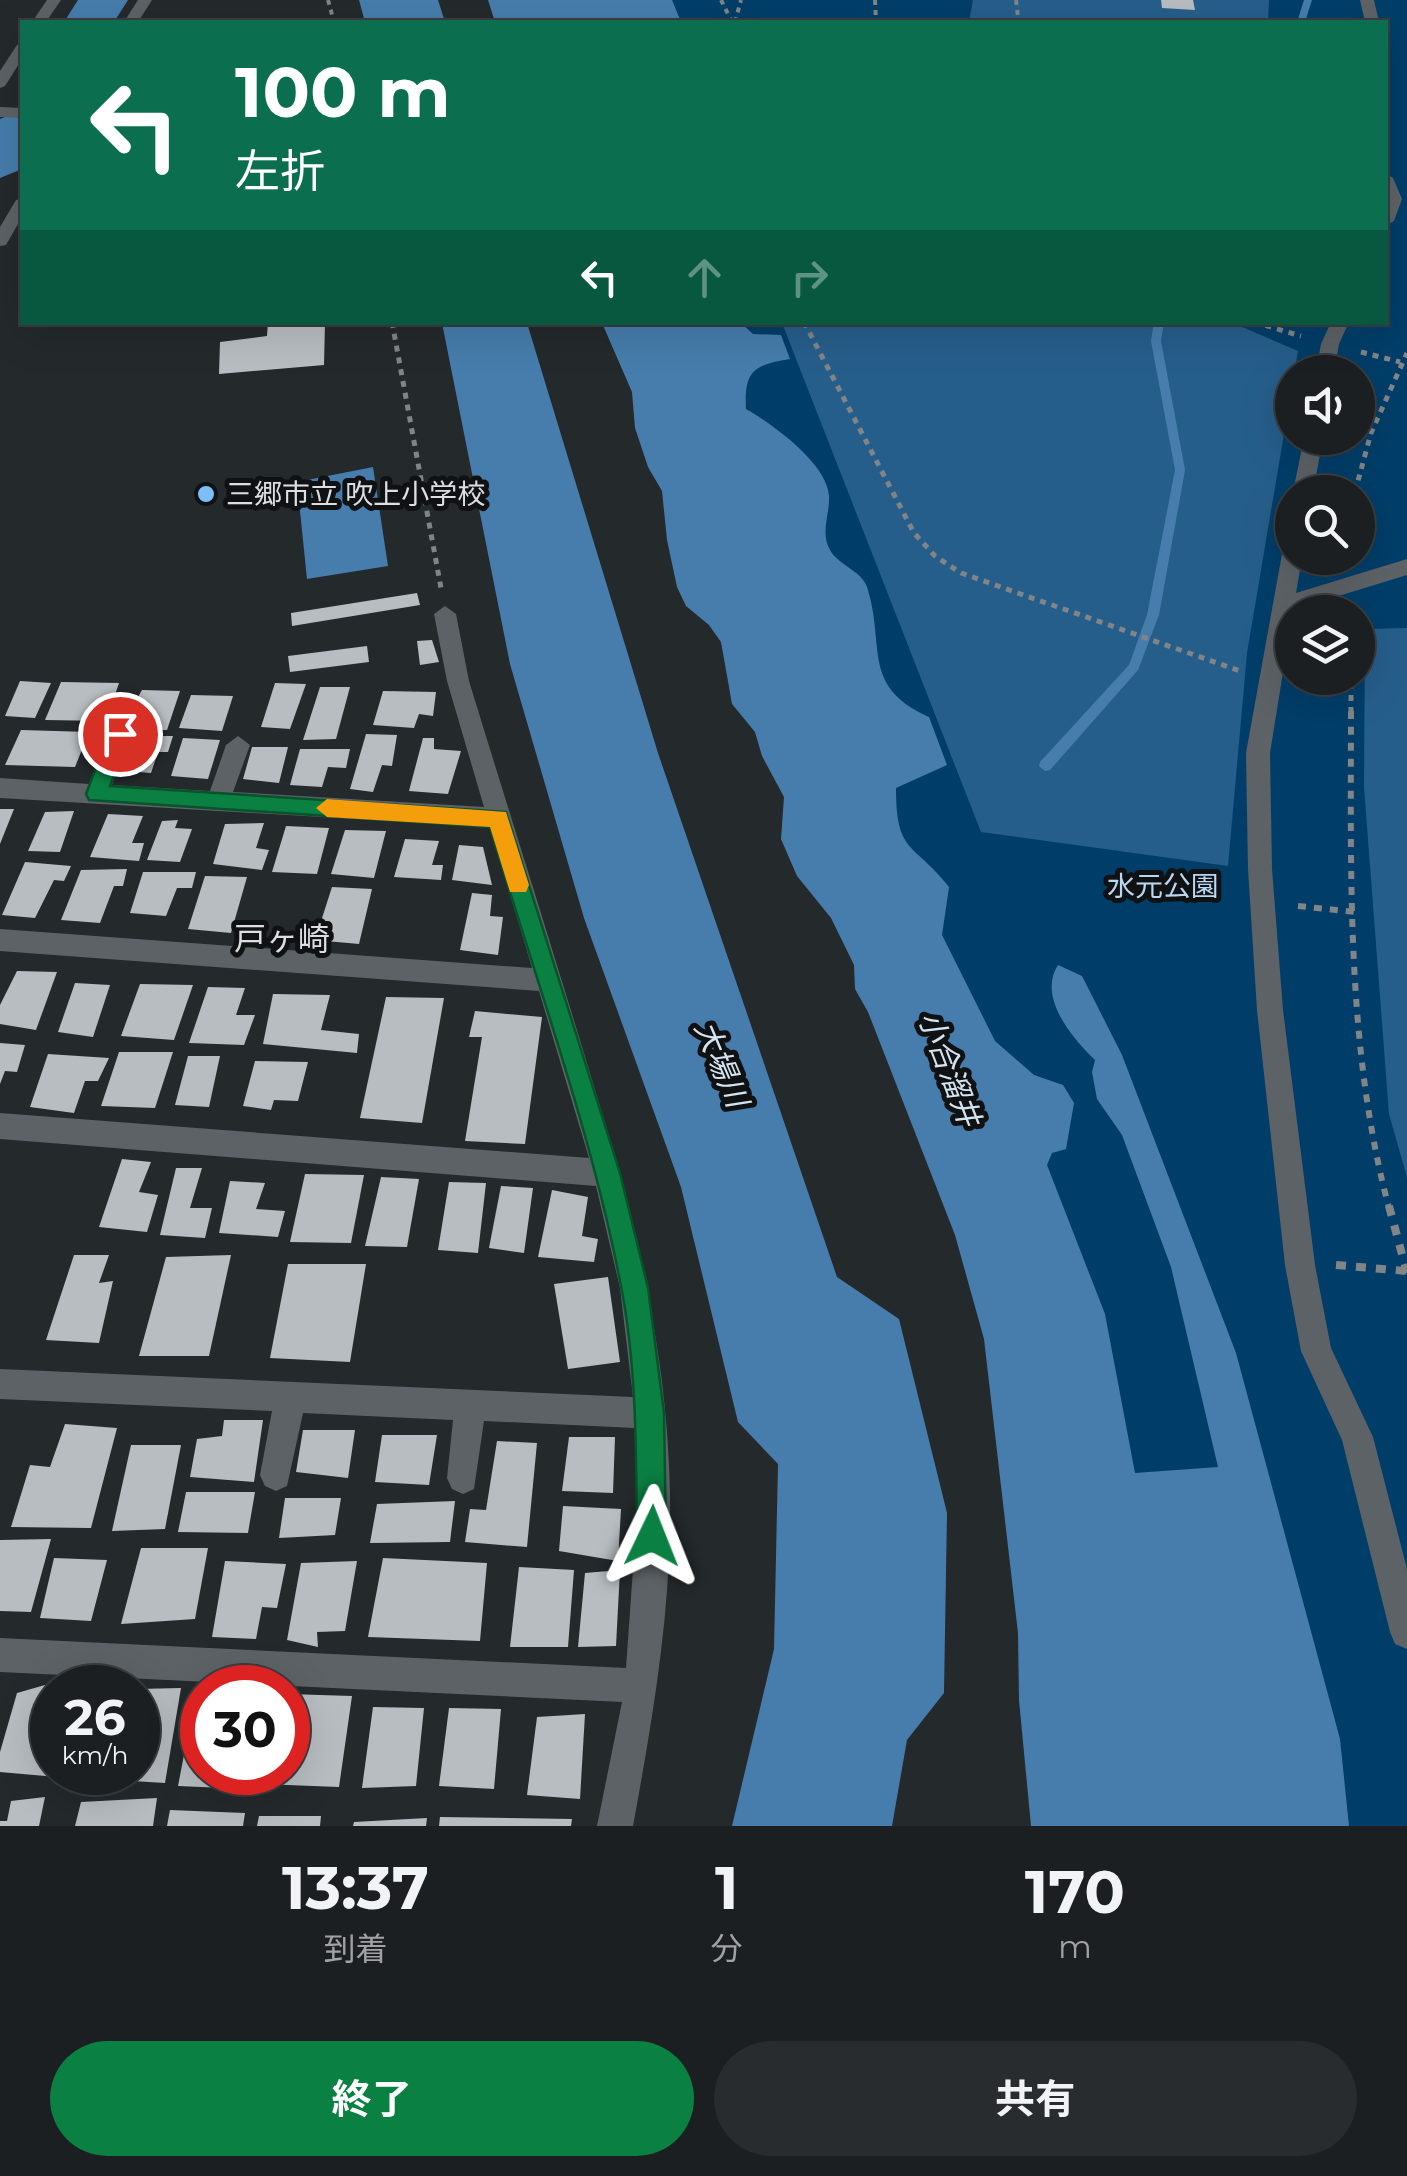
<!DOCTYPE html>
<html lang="ja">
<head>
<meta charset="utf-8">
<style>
  body { margin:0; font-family:Montserrat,"Noto Sans JP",sans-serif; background:#282c2e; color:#f1f3f6; height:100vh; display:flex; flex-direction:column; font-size:38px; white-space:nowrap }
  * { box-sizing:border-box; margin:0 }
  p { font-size:32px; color:#a0a2a5 }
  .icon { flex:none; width:55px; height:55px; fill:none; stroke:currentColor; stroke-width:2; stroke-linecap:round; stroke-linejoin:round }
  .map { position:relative; height:1826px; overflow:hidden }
  .side { display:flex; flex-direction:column; background:#1b1f21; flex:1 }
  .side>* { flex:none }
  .top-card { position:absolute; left:20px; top:20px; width:1368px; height:305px; border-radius:0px; box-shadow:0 10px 40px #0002,0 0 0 2px #393d3f; background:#0b6e4f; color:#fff; overflow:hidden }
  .controls { position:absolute; left:1275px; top:355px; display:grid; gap:20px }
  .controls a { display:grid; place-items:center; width:100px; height:100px; border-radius:50%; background:#1b1f21; box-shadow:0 10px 40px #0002,0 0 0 2px #393d3f; font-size:50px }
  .speed { position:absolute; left:30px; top:1665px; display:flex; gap:20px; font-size:50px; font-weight:700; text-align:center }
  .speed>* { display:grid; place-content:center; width:130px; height:130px; border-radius:50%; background:#1b1f21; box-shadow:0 10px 40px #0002,0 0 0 2px #393d3f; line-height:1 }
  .speed small { font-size:25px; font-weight:400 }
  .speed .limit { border:15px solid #d22; background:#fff; color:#111 }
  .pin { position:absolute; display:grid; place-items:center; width:85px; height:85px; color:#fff; margin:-42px; border:5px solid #fff; border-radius:50%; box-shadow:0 2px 10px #0007 }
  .me { position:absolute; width:110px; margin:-55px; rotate:2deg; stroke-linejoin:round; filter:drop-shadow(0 0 8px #0008) }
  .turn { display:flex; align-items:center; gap:35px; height:210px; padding:0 50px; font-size:45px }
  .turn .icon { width:130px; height:130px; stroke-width:2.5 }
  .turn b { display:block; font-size:70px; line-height:85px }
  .lanes { display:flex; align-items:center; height:95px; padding:0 50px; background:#0003; justify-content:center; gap:50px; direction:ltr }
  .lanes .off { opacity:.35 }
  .eta { display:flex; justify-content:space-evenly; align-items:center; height:170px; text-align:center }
  .eta b { font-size:60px; font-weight:700; line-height:70px }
  .cta { display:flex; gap:20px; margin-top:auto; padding:20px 50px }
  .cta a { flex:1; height:115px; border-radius:60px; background:#0b8043; color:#fff; font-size:40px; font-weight:700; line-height:115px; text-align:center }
  .cta a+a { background:#282c2e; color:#f1f3f6 }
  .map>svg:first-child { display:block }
</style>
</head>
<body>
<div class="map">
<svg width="1407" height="1826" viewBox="0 0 1407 1826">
  <rect width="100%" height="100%" fill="#24292c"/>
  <path fill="#003e69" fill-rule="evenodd" d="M631,0H1407V1826H1135L806,606L722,323L1385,322V22H634ZM1292,372H1358V438H1292ZM1292,492H1358V558H1292ZM1292,612H1358V678H1292Z"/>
  <g fill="#265e8b">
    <polygon points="973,0 1269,0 1268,22 969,22"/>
    <polygon points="782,323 1233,323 1298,351 1247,653 1228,866 981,832"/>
    <polygon points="1407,628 1407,1177 1389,1114 1364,787 1365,629"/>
  </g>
  <g fill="#467dac">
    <polygon points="359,0 438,0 445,22 365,22"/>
    <polygon points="488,0 672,0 681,22 495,22"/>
    <polygon points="442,323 527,323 658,753 837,1277 899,1319 947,1513 944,1693 907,1740 892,1826 732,1826 774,1649 778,1464 738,1422 681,1187 584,918 510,664"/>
    <path d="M602,323H741L753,334L781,335L790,359C754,365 744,370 746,409C772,424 827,463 829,496C830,514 820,532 830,550C838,565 862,571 867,587C886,646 860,686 929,717L947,765L896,788C896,855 913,841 949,887L942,935L995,1041L1034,1075L1063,1085L1074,1103L1066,1149L1052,1153L1047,1165L1105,1314L1135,1473L1218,1467L1171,1267L1122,1135L1097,1099L1092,1072L1095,1060C1073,1039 1037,997 1058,965L1082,976L1122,1055L1236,1353L1340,1739L1349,1826H1031L1019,1700L1018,1633L984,1339L955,1235L868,1012L855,989L854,965L831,918L797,876L781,839L784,797L762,756L755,732L732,704L721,642L709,625L686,606L677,587L667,540L662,491L648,467L635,428L632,392Z"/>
    <polygon points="373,467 388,566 307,579 297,482"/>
  </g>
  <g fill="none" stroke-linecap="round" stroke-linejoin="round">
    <g fill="#467dac" fill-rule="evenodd">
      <polygon points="1304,0 1312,0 1305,22 1297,22"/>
      <polygon points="1154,322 1164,322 1161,341 1185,470 1159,615 1138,670 1050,770 1045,771 1039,766 1040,762 1129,665 1147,615 1175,470 1151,341"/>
    </g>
    <g fill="#467dac" fill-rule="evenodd">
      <polygon points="78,0 128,0 114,22 64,22"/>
      <polygon points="22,110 22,169 0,178 0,119"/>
    </g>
  </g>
  <g fill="#b8bdc2">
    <polygon points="1161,0 1193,0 1195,10 1162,8"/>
    <polygon points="268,322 325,322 324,365 219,374 220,342 267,336"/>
    <polygon points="417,593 420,605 292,626 291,613"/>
    <polygon points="432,640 439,662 420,665 417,641"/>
    <polygon points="367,646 369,662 290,672 288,656"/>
    <polygon points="20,681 51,683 35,718 5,716"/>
    <polygon points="61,682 119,683 106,721 45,720"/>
    <polygon points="275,683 306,684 290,729 261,727"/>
    <polygon points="320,687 350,687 336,739 303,740"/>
    <polygon points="142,690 180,691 167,730 141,730 147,713 130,711"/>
    <polygon points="383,691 436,692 433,716 419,714 414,728 373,725"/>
    <polygon points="191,695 233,696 222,731 179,728"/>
    <polygon points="21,730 89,732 75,767 5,765"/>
    <polygon points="366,734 397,735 392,766 382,765 373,792 350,789"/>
    <polygon points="137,736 173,736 168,752 158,752 151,773 125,771"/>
    <polygon points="183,738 220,740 208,779 171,776"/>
    <polygon points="423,738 434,738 434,749 461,751 448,794 409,791"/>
    <polygon points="252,747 288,747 279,783 243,779"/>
    <polygon points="300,749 350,749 346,768 328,767 322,787 290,785"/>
    <polygon points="0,809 14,809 0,844"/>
    <polygon points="74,811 60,852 28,851 45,812"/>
    <polygon points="108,814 143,816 132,843 144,843 139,861 90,857"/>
    <polygon points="178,820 175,828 192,829 180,862 147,860 162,821"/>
    <polygon points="264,823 256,848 269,850 262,870 213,864 225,824"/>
    <polygon points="286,826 329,828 317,874 272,872"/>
    <polygon points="345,830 386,831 374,878 331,874"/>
    <polygon points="405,839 439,841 432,865 443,865 441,880 394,877"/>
    <polygon points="459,845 483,847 492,885 452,880"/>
    <polygon points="25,862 71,866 64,881 54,880 35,918 2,915"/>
    <polygon points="127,869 123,886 114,886 100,923 61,920 81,870"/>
    <polygon points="143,872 196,872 192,888 177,888 166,916 130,913"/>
    <polygon points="205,876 247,877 231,933 188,929"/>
    <polygon points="332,887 372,889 359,944 315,940"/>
    <polygon points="472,893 492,895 490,916 503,917 498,955 460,950"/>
    <polygon points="17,971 57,972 36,1030 0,1024 0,1005"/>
    <polygon points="75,983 110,985 93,1037 58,1032"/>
    <polygon points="140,984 193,985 174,1040 121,1036"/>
    <polygon points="208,987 245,988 236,1015 255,1015 244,1045 189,1043"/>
    <polygon points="273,994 330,995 321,1030 359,1034 357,1053 263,1044"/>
    <polygon points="386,997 444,998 422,1123 360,1118"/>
    <polygon points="475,1011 542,1017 525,1144 465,1141 482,1037 469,1037"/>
    <polygon points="0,1043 25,1045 17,1072 5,1071 0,1084"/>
    <polygon points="119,1052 173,1052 155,1108 101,1106"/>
    <polygon points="48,1054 109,1058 98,1081 85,1081 74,1113 30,1107"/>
    <polygon points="188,1056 220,1056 209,1107 175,1105"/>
    <polygon points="255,1061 308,1062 298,1101 274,1100 271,1110 243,1106"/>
    <polygon points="122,1159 151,1162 139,1192 158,1195 147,1232 99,1227"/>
    <polygon points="176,1168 202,1168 190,1208 212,1208 205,1238 160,1235"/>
    <polygon points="305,1174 364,1175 351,1243 290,1242"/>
    <polygon points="381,1177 419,1179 407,1247 365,1246"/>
    <polygon points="230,1181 265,1183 256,1209 285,1211 278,1237 219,1233"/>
    <polygon points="449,1182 486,1183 478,1253 438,1250"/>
    <polygon points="501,1186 533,1188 524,1253 489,1248"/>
    <polygon points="552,1190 588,1197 582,1236 598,1239 594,1262 538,1257"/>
    <polygon points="74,1255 109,1255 99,1283 113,1281 99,1343 46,1340"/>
    <polygon points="231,1255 209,1356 139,1356 166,1257"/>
    <polygon points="288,1264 366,1264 350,1362 270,1358"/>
    <polygon points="608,1277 620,1362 568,1369 554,1284"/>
    <polygon points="224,1420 263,1420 254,1482 190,1477 197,1439 222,1436"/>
    <polygon points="65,1424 117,1428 91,1528 11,1527 30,1465 50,1467"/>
    <polygon points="303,1430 355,1430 348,1478 296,1472"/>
    <polygon points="382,1435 437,1435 429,1485 375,1482"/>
    <polygon points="569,1437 615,1437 613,1493 562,1491"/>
    <polygon points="497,1441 537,1443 527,1547 465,1542 470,1509 486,1510"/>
    <polygon points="131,1445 181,1445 165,1529 112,1531"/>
    <polygon points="186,1492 255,1492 248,1533 178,1532"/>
    <polygon points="285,1498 341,1498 335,1535 279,1538"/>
    <polygon points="455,1501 450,1542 370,1543 377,1504"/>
    <polygon points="563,1506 621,1509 618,1561 559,1551"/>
    <polygon points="51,1539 31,1612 0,1611 0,1540"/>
    <polygon points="141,1548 208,1548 195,1619 121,1624"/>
    <polygon points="54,1558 107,1560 91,1621 40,1618"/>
    <polygon points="383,1558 487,1563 480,1641 368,1637"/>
    <polygon points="225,1561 286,1564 277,1608 262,1607 256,1639 212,1637"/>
    <polygon points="357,1561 345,1631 317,1632 318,1647 287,1640 301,1563"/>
    <polygon points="519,1567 574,1570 568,1647 510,1647"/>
    <polygon points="620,1570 616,1646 578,1647 585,1573"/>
    <polygon points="45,1685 40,1710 52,1710 52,1772 70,1772 68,1778 0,1772 0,1752 17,1693"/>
    <polygon points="181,1688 165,1783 83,1778 84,1772 138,1772 138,1689"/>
    <polygon points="288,1694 352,1696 339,1787 261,1784 263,1772 288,1772"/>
    <polygon points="195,1698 202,1698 202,1772 247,1772 248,1789 178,1786"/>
    <polygon points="373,1707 424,1708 416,1786 362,1788"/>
    <polygon points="449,1708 501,1709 494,1789 439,1786"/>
    <polygon points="585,1714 580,1799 527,1795 537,1717"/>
    <polygon points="45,1797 39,1826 0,1826 0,1821 7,1821 11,1801"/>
    <polygon points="157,1798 153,1826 75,1826 81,1802"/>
    <polygon points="170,1810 245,1813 243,1826 167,1826"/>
    <polygon points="259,1816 321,1816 320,1826 257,1826"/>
    <polygon points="440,1817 572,1819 571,1826 439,1826"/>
    <polygon points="427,1818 426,1826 353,1826 354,1822"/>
  </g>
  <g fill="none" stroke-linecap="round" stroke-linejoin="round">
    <g stroke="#818588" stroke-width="4" stroke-dasharray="5 5" stroke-linecap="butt">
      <polyline points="328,0 334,22"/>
      <polyline points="721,0 732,22"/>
      <polyline points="875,0 876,22"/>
      <polyline points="1016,0 1018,17"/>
      <polyline points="735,22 741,0"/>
    </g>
    <g stroke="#818588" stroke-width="5" stroke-dasharray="6 6" stroke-linecap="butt">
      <polyline points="392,322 441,588"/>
      <polyline points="804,322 914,533 935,556 961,573 1240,671"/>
      <polyline points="1254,322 1301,336"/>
      <polyline points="1361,352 1400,362"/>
      <polyline points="1355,492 1371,433 1407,353"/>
      <polyline points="1351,713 1351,678"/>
    </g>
    <g stroke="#818588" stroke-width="6" stroke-dasharray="8 8" stroke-linecap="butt">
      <path d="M1351,711C1351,875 1346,1048 1389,1208"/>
      <polyline points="1298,906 1355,912"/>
    </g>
    <g stroke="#818588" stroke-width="8" stroke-dasharray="10 10" stroke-linecap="butt">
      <polyline points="1389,1206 1407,1273"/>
      <polyline points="1336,1265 1406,1271"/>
    </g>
    <g fill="#5d6266" fill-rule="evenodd">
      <polygon points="47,0 61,0 46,22 32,22"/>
      <polygon points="138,0 152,0 138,22 124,22"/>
      <polygon points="1360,0 1374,0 1379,22 1365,22"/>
      <polygon points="22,43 22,59 5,86 0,88 0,71 17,45"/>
      <polygon points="0,107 22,108 22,118 0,117"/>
      <polygon points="1385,173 1393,178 1402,199 1394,221 1385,226"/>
      <polygon points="22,199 22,217 6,245 0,246 0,227 16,200"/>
      <polygon points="1331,322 1349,322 1339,344 1334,372 1316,372 1321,344"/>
      <polygon points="1304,438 1323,438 1313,492 1293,492"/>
      <polygon points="1292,547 1292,558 1302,558 1296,593 1407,559 1407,575 1293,610 1270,753 1272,869 1283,1010 1315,1265 1331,1348 1373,1437 1407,1569 1407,1649 1395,1644 1390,1632 1342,1440 1301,1351 1285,1265 1257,1010 1248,869 1246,753 1282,554"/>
      <path d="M445,606L456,614L469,681C503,792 538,903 572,1014C622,1177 667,1322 670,1495C672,1607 653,1717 633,1826H597L622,1702L0,1672V1638L626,1668L638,1498L635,1428L484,1421L474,1489L463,1494L452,1489L447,1478L453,1420L303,1413L287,1486L276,1491L265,1486L260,1475L272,1411L0,1399V1369L633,1397L620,1288L596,1186L0,1139V1113L589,1158L539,991L0,951V929L532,968L490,827L0,798V778L89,784L108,734L119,725L130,734L112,785L210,791L226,745L238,736L250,745L233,792L484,807L447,681L434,614Z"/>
    </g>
  </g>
  <path fill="#0b8043" stroke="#07532c" stroke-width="2.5" d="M120,726L130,734L110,786L506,812L620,1173L648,1288L664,1413L666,1536L662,1546L652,1550L641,1546L637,1536C636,1453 637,1368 621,1286C591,1130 535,978 490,827L89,800L86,794L109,734Z"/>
  <polygon fill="#f59e0b" points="327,799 506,812 529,885 526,892 510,892 490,827 327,817 316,808"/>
  <circle fill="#7bbef9" stroke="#0f1113" stroke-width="4" cx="206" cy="494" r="10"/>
  <g text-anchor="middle" stroke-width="10" stroke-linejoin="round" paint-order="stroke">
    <g font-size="28" fill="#dcdfe2" stroke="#0f1113" text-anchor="start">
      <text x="226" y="504">三郷市立 吹上小学校</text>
    </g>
    <g font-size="28" fill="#b9d7f2" stroke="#0f1113">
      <text x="1163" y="896">水元公園</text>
    </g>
    <g font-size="30" font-style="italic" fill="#d5e4f1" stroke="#0f1113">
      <text transform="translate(721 1064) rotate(67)" y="10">大場川</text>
      <text transform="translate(949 1069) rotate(69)" y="10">小合溜井</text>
    </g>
    <g font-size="32" fill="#dcdfe2" stroke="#0f1113">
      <text x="282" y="950">戸ヶ崎</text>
    </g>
  </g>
</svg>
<div class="controls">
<a><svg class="icon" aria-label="sound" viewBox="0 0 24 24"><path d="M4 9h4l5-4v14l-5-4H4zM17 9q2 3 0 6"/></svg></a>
<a><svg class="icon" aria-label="search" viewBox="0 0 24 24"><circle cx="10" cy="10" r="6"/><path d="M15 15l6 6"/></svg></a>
<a><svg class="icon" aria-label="layers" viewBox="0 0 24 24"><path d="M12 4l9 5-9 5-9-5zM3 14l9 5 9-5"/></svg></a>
</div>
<div class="speed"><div>26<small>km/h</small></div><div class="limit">30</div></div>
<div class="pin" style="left:120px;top:734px;background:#d93025"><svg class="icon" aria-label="arrive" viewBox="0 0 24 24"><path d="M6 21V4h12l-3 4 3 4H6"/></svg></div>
<svg class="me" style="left:652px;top:1536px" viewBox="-20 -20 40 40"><path d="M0-17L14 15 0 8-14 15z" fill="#0b8043" stroke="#fff" stroke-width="4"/></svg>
<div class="top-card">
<div class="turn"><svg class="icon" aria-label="left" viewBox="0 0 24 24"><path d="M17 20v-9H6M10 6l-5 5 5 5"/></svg><div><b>100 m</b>左折</div></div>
<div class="lanes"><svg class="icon" aria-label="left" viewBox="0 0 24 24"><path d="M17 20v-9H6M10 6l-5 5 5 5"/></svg><svg class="icon off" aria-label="ahead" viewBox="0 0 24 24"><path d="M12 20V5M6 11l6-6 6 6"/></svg><svg class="icon off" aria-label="right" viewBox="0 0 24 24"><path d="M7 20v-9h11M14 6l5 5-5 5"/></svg></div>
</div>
</div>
<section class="side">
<div class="eta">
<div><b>13:37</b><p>到着</p></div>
<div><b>1</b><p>分</p></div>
<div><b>170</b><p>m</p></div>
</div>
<div class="cta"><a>終了</a><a>共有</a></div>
</section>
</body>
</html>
